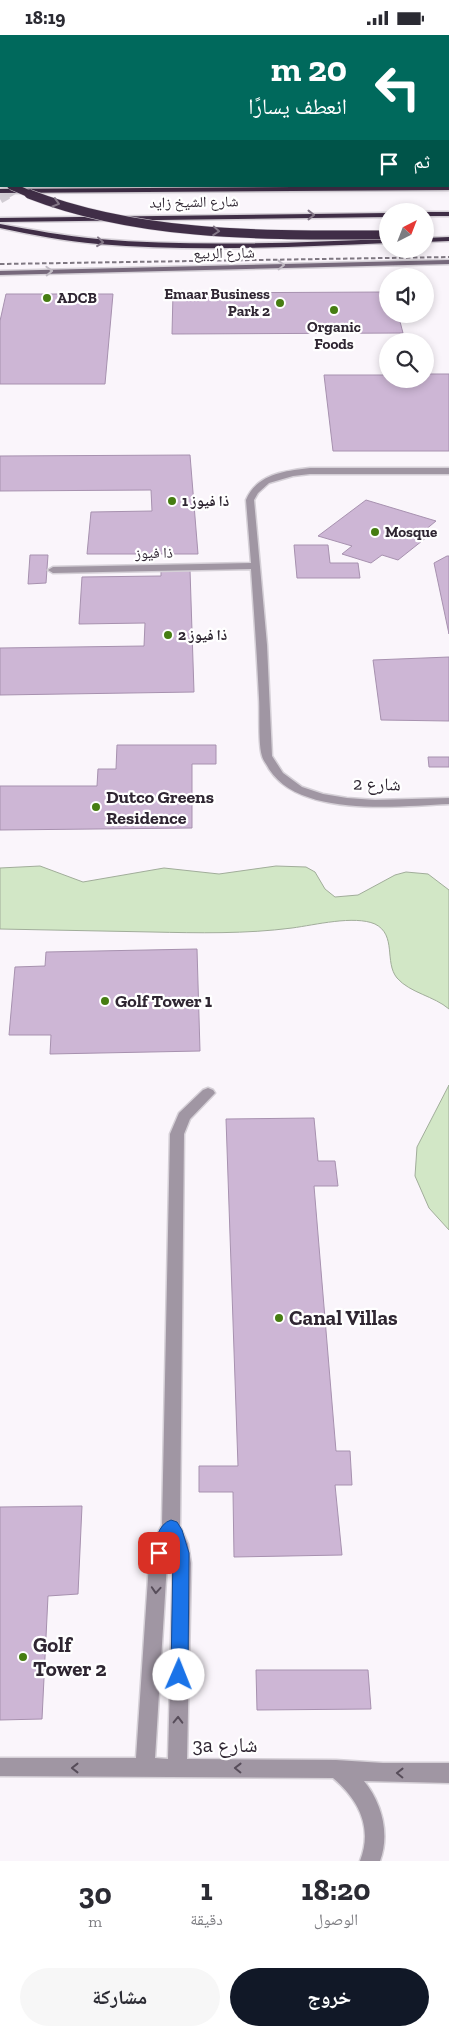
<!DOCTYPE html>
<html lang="ar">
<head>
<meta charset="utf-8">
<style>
  body { margin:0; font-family:"Zilla Slab","Noto Naskh Arabic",serif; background:#f7f7f7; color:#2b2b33; direction:rtl; height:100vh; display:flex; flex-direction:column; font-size:19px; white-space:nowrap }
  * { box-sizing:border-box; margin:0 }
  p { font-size:16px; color:#7c7c81 }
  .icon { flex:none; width:28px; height:28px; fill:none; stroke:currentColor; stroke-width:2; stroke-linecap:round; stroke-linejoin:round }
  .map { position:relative; height:1826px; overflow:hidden; direction:ltr }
  .drawer { display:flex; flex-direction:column; background:#fff; flex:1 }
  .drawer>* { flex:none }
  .guide { position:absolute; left:0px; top:0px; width:450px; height:152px; box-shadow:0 2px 8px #0003; direction:rtl; background:#00695c; color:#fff; overflow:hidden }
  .needle { width:32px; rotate:42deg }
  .fabs { position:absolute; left:379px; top:168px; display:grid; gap:10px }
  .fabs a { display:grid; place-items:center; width:55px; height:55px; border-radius:50%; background:#fff; box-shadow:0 2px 8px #0003; font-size:25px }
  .pin { position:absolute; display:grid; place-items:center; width:42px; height:42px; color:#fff; margin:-21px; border-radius:10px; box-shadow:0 2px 8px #0006 }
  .me { position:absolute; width:55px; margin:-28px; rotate:1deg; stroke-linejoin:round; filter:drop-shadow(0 0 4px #0008) }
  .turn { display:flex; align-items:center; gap:18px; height:105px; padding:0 20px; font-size:22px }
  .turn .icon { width:65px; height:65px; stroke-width:2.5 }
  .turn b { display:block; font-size:35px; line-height:42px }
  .then { display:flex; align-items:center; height:48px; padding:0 20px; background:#0003; gap:10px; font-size:19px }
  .eta { display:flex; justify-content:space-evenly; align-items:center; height:85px; text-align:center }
  .eta b { font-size:30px; font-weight:700; line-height:35px }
  .primary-button { display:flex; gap:10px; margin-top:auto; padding:10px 20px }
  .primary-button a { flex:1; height:58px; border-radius:30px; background:#111827; color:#fff; font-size:20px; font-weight:700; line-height:58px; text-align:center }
  .primary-button a+a { background:#f7f7f7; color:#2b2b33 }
  .status { display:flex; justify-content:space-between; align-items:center; height:35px; padding:0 25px; background:#fff; direction:ltr }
  .status svg { height:14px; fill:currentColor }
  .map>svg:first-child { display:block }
</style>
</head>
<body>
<div class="status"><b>18:19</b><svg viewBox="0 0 49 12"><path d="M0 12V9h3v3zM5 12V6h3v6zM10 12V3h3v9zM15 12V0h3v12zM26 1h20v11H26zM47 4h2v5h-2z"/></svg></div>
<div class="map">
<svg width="449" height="1826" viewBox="0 0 449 1826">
  <rect width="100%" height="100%" fill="#faf5fb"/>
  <g fill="#d2e7c6" stroke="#a1ad9a">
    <path d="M40,831L83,847L164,833L219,839L276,831L306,832L315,837L325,854L335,862L358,860L395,840L406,837L428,839L449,855V974C434,961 410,958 397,943C384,927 397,900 375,889C354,880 315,890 292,893C246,899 198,898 152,897C101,896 51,895 0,894V833Z"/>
    <polygon points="449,1050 449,1195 429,1173 415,1141 417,1112"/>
  </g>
  <g fill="#cdb6d5" stroke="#a791af">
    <polygon points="246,0 322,0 325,1 245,1"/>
    <polygon points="388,257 388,279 398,279 403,298 172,299 173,258"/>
    <polygon points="6,259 113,259 105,349 0,349 0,286"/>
    <polygon points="425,339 449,339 449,416 333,416 324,340 388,340 388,344 425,344"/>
    <polygon points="190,420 198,519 87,519 91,477 152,476 151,455 0,456 0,421"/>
    <polygon points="366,465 436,486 424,496 432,498 398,525 382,520 371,528 342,519 352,511 318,501"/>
    <polygon points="294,510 328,510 330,528 358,528 360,543 297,543"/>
    <polygon points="30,520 48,520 46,548 28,549"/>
    <polygon points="447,521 449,521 449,599 434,528"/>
    <polygon points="190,535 194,657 0,660 0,613 144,611 145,588 79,589 82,542 161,541 161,536"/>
    <polygon points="449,622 449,686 381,685 373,625"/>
    <polygon points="117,710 216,710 216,729 192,729 192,793 0,795 0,751 97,751 98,734 116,734"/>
    <polygon points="428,722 449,722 449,732 429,732"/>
    <polygon points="197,914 200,1016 50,1019 51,1000 9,1000 15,932 45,931 46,917"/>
    <polygon points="314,1083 318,1126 335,1126 338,1151 314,1151 336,1416 350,1416 352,1450 335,1450 342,1520 234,1522 233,1457 199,1457 199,1431 238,1431 226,1084"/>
    <polygon points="82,1471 78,1559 48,1561 42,1684 0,1685 0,1472"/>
    <polygon points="256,1635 368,1635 371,1674 257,1675"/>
  </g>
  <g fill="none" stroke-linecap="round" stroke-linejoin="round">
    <polyline stroke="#d1ccd3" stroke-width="7" stroke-dasharray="7 3" stroke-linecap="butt" points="7,160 23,151"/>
    <polyline stroke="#d1ccd3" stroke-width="9" stroke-dasharray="9 4.5" stroke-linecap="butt" points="0,164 9,159"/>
    <g stroke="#d5d0d7" stroke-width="3">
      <g id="street">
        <path d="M310,433H449V439H310L293,441L269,448L258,458L254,465L267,610L272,721L283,738L302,752L323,759L347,763L375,765L449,763V769C399,771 300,783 269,734C267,730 263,725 262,721C258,709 260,677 259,663C257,620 254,577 251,534L53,538L48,535L53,532L251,528L246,465C257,439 284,436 310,433Z"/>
        <path d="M208,1053L213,1055L215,1058L190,1084L184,1099L180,1491L188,1509L191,1528L187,1724L336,1725L383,1728H449V1748L364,1746C382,1768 390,1799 380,1826H360C373,1793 359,1765 333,1743L0,1741V1723H136L149,1528L153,1508L162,1490L170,1099L179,1078L203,1055ZM170,1509L173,1528L168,1724L155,1723L167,1528Z"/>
      </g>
    </g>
    <g stroke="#d5d0d7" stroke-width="3">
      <polygon id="secondary" points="449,225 449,229 0,240 0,236"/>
    </g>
    <g stroke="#d5d0d7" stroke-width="3">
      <g id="highway">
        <rect x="10" y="0" width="6" height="1"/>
        <rect x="37" y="0" width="6" height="1"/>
        <rect x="56" y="0" width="6" height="1"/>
        <rect x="0" y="139" width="1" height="4"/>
        <polygon points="449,151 449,155 0,158 0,154"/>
        <rect x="425" y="177" width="24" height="4"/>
        <polygon points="388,178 388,182 0,187 0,183"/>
        <path d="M0,189C32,195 65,201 98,204C194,212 291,208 388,204V208C291,212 194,217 98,209C65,206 32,200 0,193Z"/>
        <polygon points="449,202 449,206 425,207 425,203"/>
      </g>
    </g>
    <use href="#street" fill="#a096a3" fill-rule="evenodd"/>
    <use href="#secondary" fill="#76687b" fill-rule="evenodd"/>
    <use href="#highway" fill="#402e47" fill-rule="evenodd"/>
    <polyline stroke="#7e7781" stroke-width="2" stroke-dasharray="4.5 2.5" stroke-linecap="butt" points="0,229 449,222"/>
    <g stroke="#d5d0d7" stroke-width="8" stroke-linecap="butt">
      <polyline id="highway-bridge-far1" points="11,151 32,160"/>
    </g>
    <g stroke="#d5d0d7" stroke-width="10" stroke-linecap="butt">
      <path id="highway-bridge" d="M29,159C142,203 269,200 388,200"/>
    </g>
    <use href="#highway-bridge-far1" stroke="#402e47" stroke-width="7"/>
    <use href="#highway-bridge" stroke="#402e47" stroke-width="9"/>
  </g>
  <defs><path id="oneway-chevron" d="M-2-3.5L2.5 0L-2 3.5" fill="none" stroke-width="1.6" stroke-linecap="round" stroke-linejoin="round" transform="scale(1.25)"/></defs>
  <g stroke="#837787">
    <use href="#oneway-chevron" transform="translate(56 168) rotate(17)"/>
    <use href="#oneway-chevron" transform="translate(311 180)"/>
    <use href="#oneway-chevron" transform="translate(216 196) rotate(4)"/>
    <use href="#oneway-chevron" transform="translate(100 207) rotate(6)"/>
  </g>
  <g stroke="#c1bbc4">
    <use href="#oneway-chevron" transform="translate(281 230) rotate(-1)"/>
    <use href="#oneway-chevron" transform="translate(49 236) rotate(-2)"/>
  </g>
  <g stroke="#574d5a">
    <use href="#oneway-chevron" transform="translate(156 1555) rotate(94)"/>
    <use href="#oneway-chevron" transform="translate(178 1685) rotate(-89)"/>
    <use href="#oneway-chevron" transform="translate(75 1733) rotate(-180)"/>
    <use href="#oneway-chevron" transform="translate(238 1733) rotate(-179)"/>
    <use href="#oneway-chevron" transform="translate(400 1738) rotate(-179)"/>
  </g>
  <path fill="#1a73e8" stroke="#114b97" d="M171,1485L177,1487L182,1495L189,1518L188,1640L185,1646L179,1648L173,1646L171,1640L173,1518L171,1508L165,1523L159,1525L154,1523L151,1518C156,1506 158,1489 171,1485Z"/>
  <g fill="#467d12" stroke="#fff" stroke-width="2">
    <circle cx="47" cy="263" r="5"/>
    <circle cx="280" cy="268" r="5"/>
    <circle cx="334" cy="275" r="5"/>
    <circle cx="172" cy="466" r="5"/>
    <circle cx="375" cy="497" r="5"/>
    <circle cx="168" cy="600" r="5"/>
    <circle cx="96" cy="772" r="5"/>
    <circle cx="105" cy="966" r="5"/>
    <circle cx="279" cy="1283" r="5"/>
    <circle cx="23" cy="1622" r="5"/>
  </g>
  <g text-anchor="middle" stroke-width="4.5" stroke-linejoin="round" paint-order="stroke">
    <g font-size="15" fill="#2f2632" stroke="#fff">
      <text transform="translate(194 167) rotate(-1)" y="5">شارع الشيخ زايد</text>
      <text transform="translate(224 218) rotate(-1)" y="5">شارع الربيع</text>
      <text transform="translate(154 518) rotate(-1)" y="5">ذا فيوز</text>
    </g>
    <g font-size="15" font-weight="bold" fill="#2f2632" stroke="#fff" text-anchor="start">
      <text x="270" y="264" text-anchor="end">Emaar Business<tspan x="270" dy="17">Park 2</tspan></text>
      <text x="57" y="268">ADCB</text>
      <text x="334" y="297" text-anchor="middle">Organic<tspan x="334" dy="17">Foods</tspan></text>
      <text x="182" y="471">ذا فيوز 1</text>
      <text x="385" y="502">Mosque</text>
      <text x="178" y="605">ذا فيوز 2</text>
    </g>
    <g font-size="18" fill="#2f2632" stroke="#fff">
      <text transform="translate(377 749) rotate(1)" y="6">شارع 2</text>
    </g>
    <g font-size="18" font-weight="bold" fill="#2f2632" stroke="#fff" text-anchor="start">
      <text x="106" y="768">Dutco Greens<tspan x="106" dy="21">Residence</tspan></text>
      <text x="115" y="972">Golf Tower 1</text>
    </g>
    <g font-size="21" font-weight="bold" fill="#2f2632" stroke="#fff" text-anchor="start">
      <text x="289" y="1290">Canal Villas</text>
      <text x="33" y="1617">Golf<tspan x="33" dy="24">Tower 2</tspan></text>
    </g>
    <g font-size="21" fill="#2f2632" stroke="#fff">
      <text x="225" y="1717">3a شارع</text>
    </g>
  </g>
</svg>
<div class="fabs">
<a><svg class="needle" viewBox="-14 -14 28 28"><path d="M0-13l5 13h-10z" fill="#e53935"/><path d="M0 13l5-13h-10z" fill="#7c7c81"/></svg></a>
<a><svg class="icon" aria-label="sound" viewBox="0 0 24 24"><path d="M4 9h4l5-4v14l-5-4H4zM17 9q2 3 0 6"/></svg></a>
<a><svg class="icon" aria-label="search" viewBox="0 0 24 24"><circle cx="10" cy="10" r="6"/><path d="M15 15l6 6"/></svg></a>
</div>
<div class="pin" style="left:159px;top:1518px;background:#d93025"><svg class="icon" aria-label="arrive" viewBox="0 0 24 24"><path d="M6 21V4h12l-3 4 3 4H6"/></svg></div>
<svg class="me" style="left:179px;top:1640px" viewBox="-20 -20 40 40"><circle r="19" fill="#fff"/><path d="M0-13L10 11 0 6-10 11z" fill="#1a73e8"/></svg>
<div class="guide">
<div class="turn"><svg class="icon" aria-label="left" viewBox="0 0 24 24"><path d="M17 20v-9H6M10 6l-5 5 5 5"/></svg><div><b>20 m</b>انعطف يسارًا</div></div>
<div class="then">ثم<svg class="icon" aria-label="arrive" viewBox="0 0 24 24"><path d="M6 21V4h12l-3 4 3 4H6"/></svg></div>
</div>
</div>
<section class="drawer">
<div class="eta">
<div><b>18:20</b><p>الوصول</p></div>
<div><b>1</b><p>دقيقة</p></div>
<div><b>30</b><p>m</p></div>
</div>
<div class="primary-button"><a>خروج</a><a>مشاركة</a></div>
</section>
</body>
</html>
